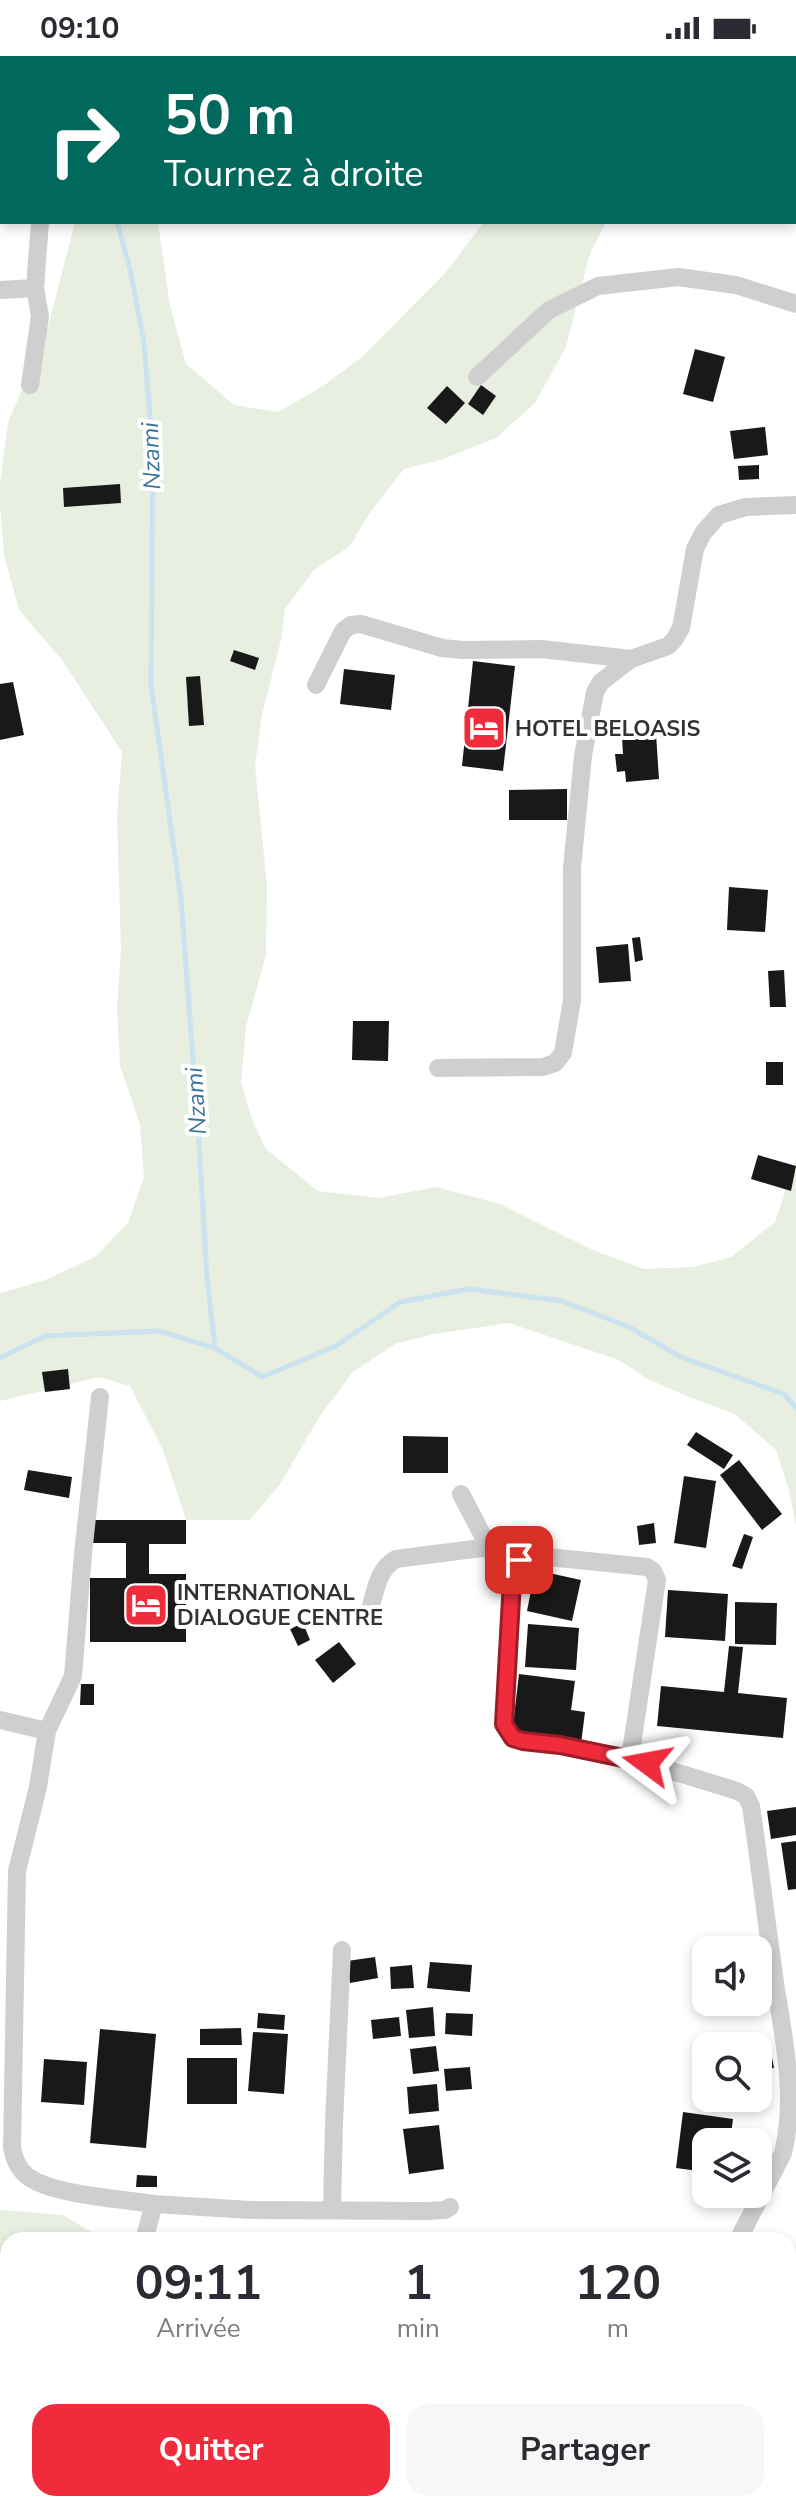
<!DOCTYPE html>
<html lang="fr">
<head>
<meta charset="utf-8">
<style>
  body { margin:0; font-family:"Nunito Sans",sans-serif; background:#f7f7f7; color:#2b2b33; height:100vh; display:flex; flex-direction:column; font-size:30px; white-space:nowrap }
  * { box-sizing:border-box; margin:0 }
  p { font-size:26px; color:#7c7c81 }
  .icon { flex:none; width:44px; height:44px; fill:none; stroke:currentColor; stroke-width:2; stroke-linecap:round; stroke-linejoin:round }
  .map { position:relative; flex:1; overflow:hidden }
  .side { position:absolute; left:0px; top:2176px; width:796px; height:280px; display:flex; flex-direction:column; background:#fff; border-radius:24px 24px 0 0; box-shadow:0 4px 12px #0003 }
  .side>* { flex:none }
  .guide { position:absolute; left:0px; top:0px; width:796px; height:168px; box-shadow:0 4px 12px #0003; background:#00695c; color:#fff; overflow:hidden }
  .fabs { position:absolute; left:692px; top:1880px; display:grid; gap:16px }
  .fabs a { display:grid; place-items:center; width:80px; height:80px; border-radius:16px; background:#fff; box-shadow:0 4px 12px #0003; font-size:40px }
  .pin { position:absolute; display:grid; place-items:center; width:68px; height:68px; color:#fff; margin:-34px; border-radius:16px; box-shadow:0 4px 12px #0006 }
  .me { position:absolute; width:88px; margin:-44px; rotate:283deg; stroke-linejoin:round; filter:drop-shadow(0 0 6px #0008) }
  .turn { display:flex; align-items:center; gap:28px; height:168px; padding:0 32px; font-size:36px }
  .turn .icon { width:104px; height:104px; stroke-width:2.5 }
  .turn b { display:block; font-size:56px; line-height:68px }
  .eta { display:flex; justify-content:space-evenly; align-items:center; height:136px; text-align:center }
  .eta b { font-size:48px; font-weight:700; line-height:56px }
  .button { display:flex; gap:16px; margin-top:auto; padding:16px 32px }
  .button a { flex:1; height:92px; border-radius:24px; background:#f02c3c; color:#fff; font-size:32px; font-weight:700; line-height:92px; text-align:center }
  .button a+a { background:#f7f7f7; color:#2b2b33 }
  .status { display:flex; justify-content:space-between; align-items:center; height:56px; padding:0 40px; background:#fff; direction:ltr }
  .status svg { height:22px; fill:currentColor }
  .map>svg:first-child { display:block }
</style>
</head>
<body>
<div class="status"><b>09:10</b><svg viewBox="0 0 49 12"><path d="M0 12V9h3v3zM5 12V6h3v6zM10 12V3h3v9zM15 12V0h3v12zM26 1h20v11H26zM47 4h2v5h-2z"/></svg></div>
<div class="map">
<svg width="796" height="2456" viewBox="0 0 796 2456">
  <rect width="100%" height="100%" fill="#fff"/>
  <g fill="#e8efe0">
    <polygon points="75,166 158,166 170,249 186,308 234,349 278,356 323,330 363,300 446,216 484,166 606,166 590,197 566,291 535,347 496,382 441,404 404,413 371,455 350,490 314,514 285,553 281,584 262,659 255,710 267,829 266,899 246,971 241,1027 253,1066 266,1093 318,1135 379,1142 436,1131 500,1148 595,1195 644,1213 693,1211 731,1201 775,1166 796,1103 796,1470 789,1434 776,1394 735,1358 684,1339 646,1322 619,1304 509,1267 434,1278 395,1288 353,1316 320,1360 280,1428 250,1464 186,1464 163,1394 130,1330 99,1321 0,1345 0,1237 45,1224 95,1201 128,1167 144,1121 140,1068 120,1010 117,951 121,893 117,760 122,696 62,604 19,554 4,499 0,450 0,427 8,367 48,271"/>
    <polygon points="0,2154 63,2159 105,2184 8,2184 8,2295 0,2294"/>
    <polygon points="796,2242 796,2401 788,2399 788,2250"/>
  </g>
  <polygon fill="#cbe2ef" points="0,2360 8,2361 8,2448 291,2448 304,2456 0,2456"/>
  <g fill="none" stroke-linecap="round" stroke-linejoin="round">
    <g stroke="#cbe2ef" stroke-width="5">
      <polyline points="54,0 54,2"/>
      <polyline points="117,166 130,213 144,287 153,397 151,629 181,843 198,1071 207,1222 215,1292 262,1321 336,1290 400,1246 469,1233 562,1245 629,1271 681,1301 784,1338 796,1352"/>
      <polyline points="0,1302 45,1280 159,1275 215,1292"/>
    </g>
  </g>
  <g fill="#191919">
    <polygon points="695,293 725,301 713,346 683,338"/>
    <polygon points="481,329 496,340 483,359 468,348"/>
    <polygon points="447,330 465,347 446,368 427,352"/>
    <polygon points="765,371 768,399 734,403 730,375"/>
    <polygon points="759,409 759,423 739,424 738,410"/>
    <polygon points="120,428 121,447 64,451 63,432"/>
    <polygon points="234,594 259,602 255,614 230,605"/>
    <polygon points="473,605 515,610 503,715 462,710"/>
    <polygon points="344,613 395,619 391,654 340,648"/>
    <polygon points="200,620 204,669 189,670 186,621"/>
    <polygon points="13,626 24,679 0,684 0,628"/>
    <polygon points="656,678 659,723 626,726 625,715 617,716 615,698 623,698 622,681"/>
    <polygon points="567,733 567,764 509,764 509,734"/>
    <polygon points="729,831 768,834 765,876 727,874"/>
    <polygon points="640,881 643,904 635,906 632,882"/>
    <polygon points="628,888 631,925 599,927 596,891"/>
    <polygon points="784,914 786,951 770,951 768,915"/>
    <polygon points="353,965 389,965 388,1005 352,1004"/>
    <rect x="766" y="1006" width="17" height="23"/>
    <polygon points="758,1099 796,1110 791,1135 751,1123"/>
    <polygon points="68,1313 70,1333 45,1336 42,1316"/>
    <polygon points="696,1376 733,1399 724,1413 687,1389"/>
    <polygon points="403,1380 448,1381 448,1417 403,1417"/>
    <polygon points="739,1404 782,1458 762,1474 720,1419"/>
    <polygon points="28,1414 72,1421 69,1442 24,1434"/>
    <polygon points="684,1420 716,1425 706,1492 674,1487"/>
    <polygon points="89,1464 186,1464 186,1488 149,1488 149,1518 186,1518 186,1586 90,1586 90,1522 126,1522 126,1487 89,1487"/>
    <polygon points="654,1467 656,1487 639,1489 637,1470"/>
    <polygon points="744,1478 753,1481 742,1513 732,1510"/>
    <polygon points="535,1514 581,1524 572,1565 527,1555"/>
    <polygon points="668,1534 728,1538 725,1585 665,1581"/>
    <polygon points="735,1546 777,1547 776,1589 735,1588"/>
    <polygon points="303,1567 310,1584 298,1590 290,1573"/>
    <polygon points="528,1568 579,1572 576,1614 525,1611"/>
    <polygon points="339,1586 356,1608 333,1627 315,1604"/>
    <polygon points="729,1590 743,1591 738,1637 787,1642 783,1682 657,1670 661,1630 724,1636"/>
    <polygon points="519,1618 575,1625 571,1654 585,1656 581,1688 512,1678"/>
    <polygon points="81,1628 94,1628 94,1649 80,1649"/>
    <polygon points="796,1751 796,1779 771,1783 767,1755"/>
    <polygon points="796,1785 796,1833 788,1834 781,1787"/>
    <polygon points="375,1901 378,1922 350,1927 347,1905"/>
    <polygon points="430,1906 472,1909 470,1936 427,1932"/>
    <polygon points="412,1909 414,1932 391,1933 390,1911"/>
    <polygon points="433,1951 435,1980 409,1982 406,1954"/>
    <polygon points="258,1957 285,1959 284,1974 257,1972"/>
    <polygon points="446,1957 473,1958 472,1980 445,1978"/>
    <polygon points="399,1961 401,1980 373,1983 371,1964"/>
    <polygon points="241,1972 242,1989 200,1989 200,1973"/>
    <polygon points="100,1973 156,1978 146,2092 90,2087"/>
    <polygon points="253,1976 288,1978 284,2038 248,2035"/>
    <polygon points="436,1990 439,2015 413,2018 410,1993"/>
    <polygon points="771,1997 774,2012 758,2014 758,1999"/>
    <rect x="187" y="2002" width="50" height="46"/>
    <polygon points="44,2003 87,2006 84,2049 41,2046"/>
    <polygon points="470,2011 472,2033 446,2035 444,2013"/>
    <polygon points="437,2028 439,2055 409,2058 407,2031"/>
    <polygon points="683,2056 733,2063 730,2086 706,2086 706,2116 676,2112"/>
    <polygon points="439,2069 444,2113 409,2118 403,2073"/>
    <polygon points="137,2119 157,2120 157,2131 136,2131"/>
    <polygon points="511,2448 546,2448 545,2456 510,2456"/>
  </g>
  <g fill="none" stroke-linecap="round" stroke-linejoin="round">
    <g stroke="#cfcfcf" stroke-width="18">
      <polyline points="0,234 35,232"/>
      <polyline points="477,321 549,254 598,230 678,221 736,229 796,248"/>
      <polyline points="30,329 40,260 35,232 40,166"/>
      <polyline points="316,629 343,575 351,569 361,568 442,592 462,594 541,593 631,603"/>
      <polyline points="438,1012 543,1011 555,1007 563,997 572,944 572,812 583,700 595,636 601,626 631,603 668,590 674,584 681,572 695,493 703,477 719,459 746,451 796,449"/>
      <path d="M461,1438L494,1501L503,1508L538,1500L647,1511L653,1515L657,1524L630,1702L737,1735L746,1740L751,1750C760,1811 767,1872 776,1933C785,1988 796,2043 783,2097L738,2184"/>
      <polyline points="513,1507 504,1668 513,1682 523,1685 560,1689 630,1702"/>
      <path d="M369,1557C375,1538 377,1513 396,1503L489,1491"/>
      <path d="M0,1664L47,1675L38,1731L17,1815L12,2092C15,2103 17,2111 26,2119C49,2139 123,2143 154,2148L144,2184"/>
      <polyline points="47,1675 73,1620 83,1498 100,1341"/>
      <polyline points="154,2148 250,2154 427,2155 445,2154 450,2151"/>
      <polyline points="332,2153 334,2067 342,1894"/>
    </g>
    <g stroke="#999" stroke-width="32">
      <polyline points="0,2226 8,2230"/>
      <polyline points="788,2404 796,2405"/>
    </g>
  </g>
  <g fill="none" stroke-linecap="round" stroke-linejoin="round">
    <g stroke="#9c1d27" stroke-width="20">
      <polyline id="route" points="519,1504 513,1507 504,1668 513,1682 523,1685 560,1689 647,1707"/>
    </g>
    <use href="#route" stroke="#f02c3c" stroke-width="14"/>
  </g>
  <defs>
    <g id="hotel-square" transform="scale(2.3)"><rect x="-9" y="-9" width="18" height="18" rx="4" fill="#f02c3c" stroke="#fff"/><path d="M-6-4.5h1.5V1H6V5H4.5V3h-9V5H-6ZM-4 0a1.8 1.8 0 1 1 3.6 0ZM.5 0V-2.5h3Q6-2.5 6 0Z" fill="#fff"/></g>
  </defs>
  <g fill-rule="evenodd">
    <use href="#hotel-square" x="484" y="672"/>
    <use href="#hotel-square" x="146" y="1549"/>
  </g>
  <g text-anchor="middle" stroke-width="8" stroke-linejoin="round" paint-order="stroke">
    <g font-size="22" font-weight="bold" fill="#323232" stroke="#fff" text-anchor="start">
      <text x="515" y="680">HOTEL BELOASIS</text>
      <text x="177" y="1544">INTERNATIONAL<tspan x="177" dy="25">DIALOGUE CENTRE</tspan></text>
    </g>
    <g font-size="24" font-style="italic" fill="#39769b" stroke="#fff">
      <text transform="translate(151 400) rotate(-92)" y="8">Nzami</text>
      <text transform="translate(196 1045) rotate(-94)" y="8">Nzami</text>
    </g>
  </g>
</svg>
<div class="fabs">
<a><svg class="icon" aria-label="sound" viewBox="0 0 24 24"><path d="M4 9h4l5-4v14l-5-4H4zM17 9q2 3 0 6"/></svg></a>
<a><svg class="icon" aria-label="search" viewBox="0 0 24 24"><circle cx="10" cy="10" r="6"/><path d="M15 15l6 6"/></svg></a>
<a><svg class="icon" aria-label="layers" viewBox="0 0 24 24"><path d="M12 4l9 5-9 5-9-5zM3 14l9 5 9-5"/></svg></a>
</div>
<div class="pin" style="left:519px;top:1504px;background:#d93025"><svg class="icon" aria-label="arrive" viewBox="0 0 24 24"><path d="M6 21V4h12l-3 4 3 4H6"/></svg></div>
<svg class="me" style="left:647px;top:1707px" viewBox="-20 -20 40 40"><path d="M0-17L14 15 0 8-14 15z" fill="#f02c3c" stroke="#fff" stroke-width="4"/></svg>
<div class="guide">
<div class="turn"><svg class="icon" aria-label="right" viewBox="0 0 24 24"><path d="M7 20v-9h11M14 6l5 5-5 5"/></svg><div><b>50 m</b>Tournez à droite</div></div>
</div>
<section class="side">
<div class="eta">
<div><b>09:11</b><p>Arrivée</p></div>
<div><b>1</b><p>min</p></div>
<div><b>120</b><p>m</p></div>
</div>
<div class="button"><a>Quitter</a><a>Partager</a></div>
</section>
</div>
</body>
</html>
